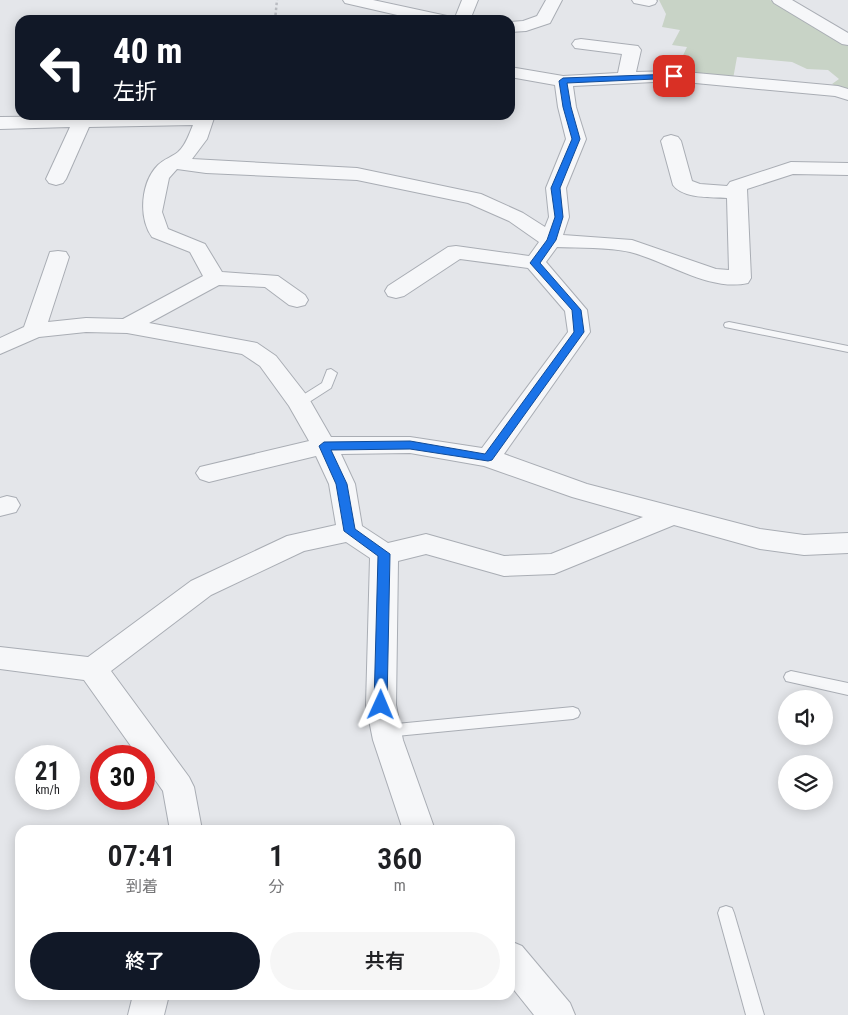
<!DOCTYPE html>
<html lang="ja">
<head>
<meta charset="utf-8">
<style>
  body { margin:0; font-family:"Roboto Condensed","Noto Sans JP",sans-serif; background:#f6f6f6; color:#202124; height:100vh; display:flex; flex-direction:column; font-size:19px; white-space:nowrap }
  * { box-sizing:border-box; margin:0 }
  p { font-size:16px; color:#757577 }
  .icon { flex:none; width:28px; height:28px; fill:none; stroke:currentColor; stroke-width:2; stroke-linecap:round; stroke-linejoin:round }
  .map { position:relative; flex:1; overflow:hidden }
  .side { position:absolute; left:15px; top:825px; width:500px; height:175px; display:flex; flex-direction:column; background:#fff; border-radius:15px; box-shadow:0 2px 12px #0003 }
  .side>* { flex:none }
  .top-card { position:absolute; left:15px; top:15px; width:500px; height:105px; border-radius:15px; box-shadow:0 2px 12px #0003; background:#111827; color:#fff; overflow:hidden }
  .controls { position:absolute; left:778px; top:690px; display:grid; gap:10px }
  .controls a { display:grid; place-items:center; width:55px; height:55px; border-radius:50%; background:#fff; box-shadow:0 2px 12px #0003; font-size:25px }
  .speed { position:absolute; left:15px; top:745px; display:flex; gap:10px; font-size:25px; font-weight:700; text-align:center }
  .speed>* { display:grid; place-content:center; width:65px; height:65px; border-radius:50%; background:#fff; box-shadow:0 2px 12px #0003; line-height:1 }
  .speed small { font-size:12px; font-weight:400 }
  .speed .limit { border:8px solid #d22; background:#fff; color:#111 }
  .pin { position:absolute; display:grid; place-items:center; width:42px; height:42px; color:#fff; margin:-21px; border-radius:10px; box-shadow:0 2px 8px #0006 }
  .me { position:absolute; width:55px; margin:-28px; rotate:1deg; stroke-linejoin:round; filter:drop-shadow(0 0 4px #0008) }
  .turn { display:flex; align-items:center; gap:18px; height:105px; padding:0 15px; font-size:22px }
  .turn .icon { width:65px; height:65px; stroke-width:2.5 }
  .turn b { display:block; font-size:35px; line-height:42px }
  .eta { display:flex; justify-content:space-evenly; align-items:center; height:85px; text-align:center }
  .eta b { font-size:30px; font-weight:600; line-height:35px }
  .button { display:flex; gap:10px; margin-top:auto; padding:10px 15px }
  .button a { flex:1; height:58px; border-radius:30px; background:#111827; color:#fff; font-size:20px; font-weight:600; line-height:58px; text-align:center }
  .button a+a { background:#f6f6f6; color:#202124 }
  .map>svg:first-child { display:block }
</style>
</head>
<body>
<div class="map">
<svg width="848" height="1015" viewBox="0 0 848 1015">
  <rect width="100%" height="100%" fill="#e4e6ea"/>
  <polygon fill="#c8d3c6" points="659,0 770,0 848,44 848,91 832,84 839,79 828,70 807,69 792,62 737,57 733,79 675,72 687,47 672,45 680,30 662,27 666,14"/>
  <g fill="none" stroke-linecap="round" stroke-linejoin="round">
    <g stroke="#a9adb4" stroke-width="2">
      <g id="lane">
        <polygon points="729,322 848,346 848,352 725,327 724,325 725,323"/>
        <polygon points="331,369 337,373 331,388 303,406 295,406 293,403 295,400 322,383 327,370"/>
        <polygon points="791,671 848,683 848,695 786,681 784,677 786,673"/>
        <polygon points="573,707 578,709 580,713 578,717 573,719 386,737 381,735 379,731 381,727 386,725"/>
        <polygon points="726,906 732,908 734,913 764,1015 746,1015 718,913 720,908"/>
      </g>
    </g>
    <g stroke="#a9adb4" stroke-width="2">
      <g id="street">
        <polygon points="343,0 373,0 447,16 449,20 419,20 345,3"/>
        <polygon points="462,0 478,0 470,20 454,20"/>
        <polygon points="546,0 562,0 550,23 526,31 510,32 510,22 523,21 537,16"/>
        <polygon points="632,0 656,0 657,1 655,4 649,6 634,3"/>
        <polygon points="772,0 792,0 848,33 848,45 842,44 774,3"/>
        <path d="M581,39L638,46L641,50L636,72L674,71L838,86L848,89V100L835,96L674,81L573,86L576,107L586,139L566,188L569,217L563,235L632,240L716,269L729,270L727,198C712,197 683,199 673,185L661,141L664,137L671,135L678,137L681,141L692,181L700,184L727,186L730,182L791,162L848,163V175L793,174L747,189L751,278L748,283C710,292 666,261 630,252C608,247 579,248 557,247L546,262L587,310L590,332L504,454L587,484L760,529L804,535L848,533V553L804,555L760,549L674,525L554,574L504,576L426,554L398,561L396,705L403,740L435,830H403L373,740L366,705L370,558L346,542L304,551L211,595L111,671L189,777L194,787L202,830H170L163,791L144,764V756H138L84,680L0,669V647L88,657L191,581L287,536L336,525L329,484L316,456L209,482L200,479L196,473L200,467L309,441L289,406L260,366L242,354L127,333L86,332L39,337L0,354V338L24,327L50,252L58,251L66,252L69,257L48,322L86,318L123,319L203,276L190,252L152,237C138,217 141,182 158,165C164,159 172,157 178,152C186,145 189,134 193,125L89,127L66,179L63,183L56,185L49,183L46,179L70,127L0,129V117L215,115L207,139L192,159L357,168L481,194L523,213L545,227L549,217L546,188L566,139L558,107L555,85L510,77V67L563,76L618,73L622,54L575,48L572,44L575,40ZM177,169L206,173L357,180L468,203L509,221L539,242L529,256L456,246L448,247L388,286L385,291L388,296L396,298L404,296L460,259L528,268L565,311L568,332L482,448L410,437H331L308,397L276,356L257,343L149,323L219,285L265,287L289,305L297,307L305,305L308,300L305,295L278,276L222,272L205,244L168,229L162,212L169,178ZM410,453L484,466L572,497L643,517L551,554L504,556L426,534L388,543L362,526L355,484L341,454Z"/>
        <polygon points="7,496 16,498 20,505 16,512 0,516 0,498"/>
        <polygon points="510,941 522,946 570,1003 575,1015 534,1015 510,985"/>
        <polygon points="133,995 169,995 164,1015 128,1015"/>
      </g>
    </g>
    <polyline stroke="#babcc2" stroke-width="2.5" stroke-dasharray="2.5 2.5" stroke-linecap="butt" points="275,20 277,0"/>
    <use href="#lane" fill="#f6f7f9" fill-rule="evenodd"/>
    <use href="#street" fill="#f6f7f9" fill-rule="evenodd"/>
  </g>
  <polygon fill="#1a73e8" stroke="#114b97" points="674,74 677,75 677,78 567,83 571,107 580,139 560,188 563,217 556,240 540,263 581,310 584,332 492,460 488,461 410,449 331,450 347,484 355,529 390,554 387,705 385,708 381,710 376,708 374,705 378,556 344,531 336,484 319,446 324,442 410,441 485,454 574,332 572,310 530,263 547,240 555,217 551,188 572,139 563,107 559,81 563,78"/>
</svg>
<div class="controls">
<a><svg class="icon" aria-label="sound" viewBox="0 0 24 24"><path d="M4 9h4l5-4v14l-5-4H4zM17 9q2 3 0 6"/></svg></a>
<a><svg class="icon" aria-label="layers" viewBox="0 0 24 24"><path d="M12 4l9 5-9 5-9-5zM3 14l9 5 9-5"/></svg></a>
</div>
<div class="speed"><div>21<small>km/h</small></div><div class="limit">30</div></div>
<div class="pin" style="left:674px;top:76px;background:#d93025"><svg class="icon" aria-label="arrive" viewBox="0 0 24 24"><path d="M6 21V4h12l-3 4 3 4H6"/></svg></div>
<svg class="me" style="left:381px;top:705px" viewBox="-20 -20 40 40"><path d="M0-17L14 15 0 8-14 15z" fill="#1a73e8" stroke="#fff" stroke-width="4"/></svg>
<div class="top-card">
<div class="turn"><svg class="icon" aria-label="left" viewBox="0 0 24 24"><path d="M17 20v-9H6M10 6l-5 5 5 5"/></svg><div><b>40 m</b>左折</div></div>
</div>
<section class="side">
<div class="eta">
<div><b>07:41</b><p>到着</p></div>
<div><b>1</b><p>分</p></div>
<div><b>360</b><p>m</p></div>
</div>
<div class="button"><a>終了</a><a>共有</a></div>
</section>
</div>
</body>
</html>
